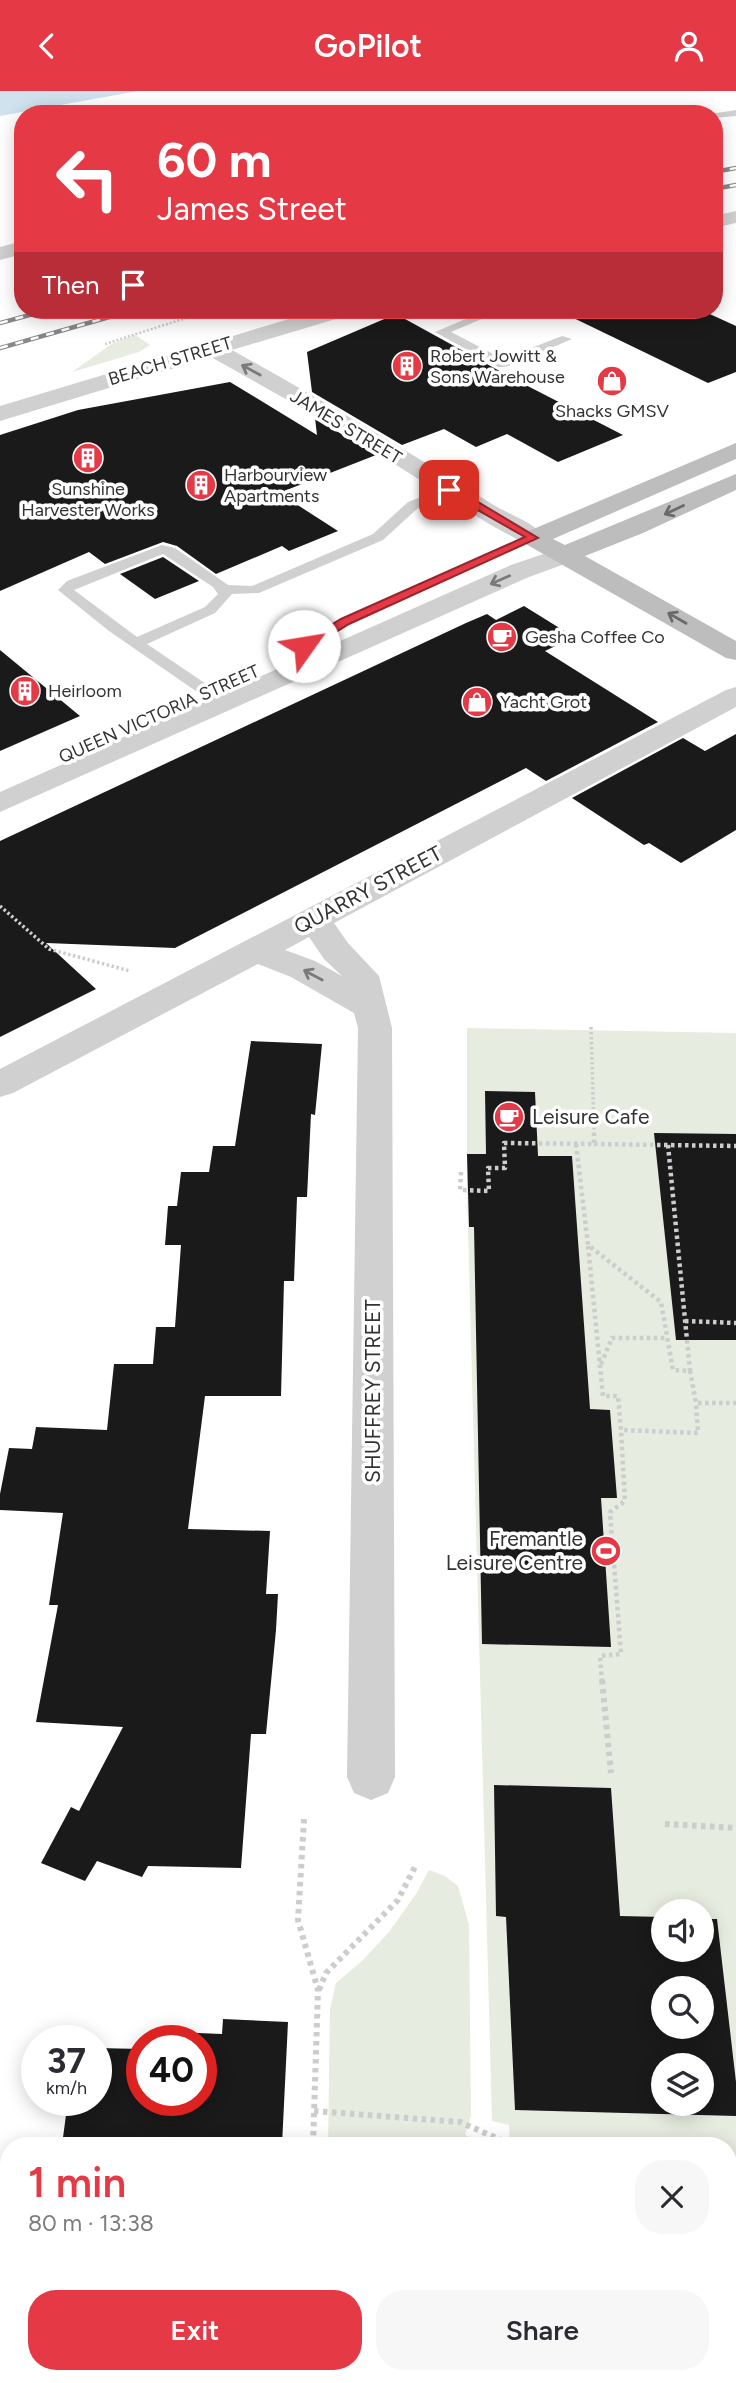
<!DOCTYPE html>
<html lang="en">
<head>
<meta charset="utf-8">
<style>
  body { margin:0; font-family:Figtree,sans-serif; background:#f7f7f7; color:#2b2b33; height:100vh; display:flex; flex-direction:column; font-size:26px; white-space:nowrap }
  * { box-sizing:border-box; margin:0 }
  p { font-size:23px; color:#7c7c81 }
  .icon { flex:none; width:38px; height:38px; fill:none; stroke:currentColor; stroke-width:2; stroke-linecap:round; stroke-linejoin:round }
  .map { position:relative; flex:1; overflow:hidden }
  .drawer { position:absolute; left:0px; top:2046px; width:737px; height:247px; display:flex; flex-direction:column; background:#fff; border-radius:28px 28px 0 0; box-shadow:0 4px 18px #0003 }
  .drawer>* { flex:none }
  .banner { position:absolute; left:14px; top:14px; width:709px; height:214px; border-radius:28px; box-shadow:0 4px 18px #0003; background:#e63946; color:#fff; overflow:hidden }
  .controls { position:absolute; left:651px; top:1808px; display:grid; gap:14px }
  .controls a { display:grid; place-items:center; width:63px; height:63px; border-radius:50%; background:#fff; box-shadow:0 4px 18px #0003; font-size:35px }
  .speed { position:absolute; left:21px; top:1934px; display:flex; gap:14px; font-size:35px; font-weight:700; text-align:center }
  .speed>* { display:grid; place-content:center; width:91px; height:91px; border-radius:50%; background:#fff; box-shadow:0 4px 18px #0003; line-height:1 }
  .speed small { font-size:18px; font-weight:400 }
  .speed .limit { border:10px solid #d22; background:#fff; color:#111 }
  .pin { position:absolute; display:grid; place-items:center; width:60px; height:60px; color:#fff; margin:-30px; border-radius:14px; box-shadow:0 4px 10px #0006 }
  .me { position:absolute; width:77px; margin:-38px; rotate:58deg; stroke-linejoin:round; filter:drop-shadow(0 0 5px #0008) }
  .turn { display:flex; align-items:center; gap:24px; height:147px; padding:0 28px; font-size:32px }
  .turn .icon { width:91px; height:91px; stroke-width:2.5 }
  .turn b { display:block; font-size:49px; line-height:60px }
  .then { display:flex; align-items:center; height:66px; padding:0 28px; background:#0003; gap:14px; font-size:26px }
  .round { display:grid; place-items:center; flex:none; width:74px; height:74px; border-radius:28px; background:#f7f7f7 }
  .summary { display:flex; align-items:center; justify-content:space-between; height:119px; padding:0 28px }
  h1 { font-size:42px; font-weight:600; line-height:52px; color:#e63946 }
  .primary-button { display:flex; gap:14px; margin-top:auto; padding:14px 28px }
  .primary-button a { flex:1; height:80px; border-radius:28px; background:#e63946; color:#fff; font-size:28px; font-weight:600; line-height:80px; text-align:center }
  .primary-button a+a { background:#f7f7f7; color:#2b2b33 }
  header { display:flex; justify-content:space-between; align-items:center; height:91px; padding:0 28px; background:#e63946; color:#fff; font-size:32px; font-weight:600 }
  .map>svg:first-child { display:block }
</style>
</head>
<body>
<header><svg class="icon" aria-label="back" viewBox="0 0 24 24"><path d="M15 5l-7 7 7 7"/></svg>GoPilot<svg class="icon" aria-label="person" viewBox="0 0 24 24"><circle cx="12" cy="8" r="4"/><path d="M4 21q1-7 8-7t8 7"/></svg></header>
<div class="map">
<svg width="736" height="2292" viewBox="0 0 736 2292">
  <rect width="100%" height="100%" fill="#fff"/>
  <g fill="#e6ecdf" fill-rule="evenodd">
    <polygon points="135,244 150,254 139,261 72,281 113,252"/>
    <path d="M467,937L736,942V2292H319V2284H728V2054H510L509,2034L492,2030L467,1100ZM663,1820H702V1858H663ZM663,1897H702V1936H663ZM663,1974H702V2012H663Z"/>
    <polygon points="429,1779 445,1785 458,1795 469,1834 471,2025 465,2044 488,2054 328,2054 330,1918 336,1892 362,1870 389,1841 416,1803"/>
  </g>
  <polygon fill="#cfe2ee" points="0,0 138,0 0,25"/>
  <g fill="#1a1a1a" fill-rule="evenodd">
    <polygon points="557,219 701,219 736,235 736,281 708,292"/>
    <polygon points="396,223 516,289 623,344 558,371 507,343 476,356 444,338 402,354 312,301 307,261"/>
    <polygon points="230,291 317,344 315,327 376,364 279,402 338,440 289,460 282,455 216,483 177,455 163,451 105,473 89,461 0,500 0,344 78,319"/>
    <polygon points="163,466 199,490 155,508 120,483"/>
    <polygon points="524,515 574,546 545,560 658,631 546,690 526,677 175,857 46,852 96,898 0,946 0,750 466,532 487,523 496,529"/>
    <polygon points="0,559 80,625 0,660"/>
    <polygon points="736,643 736,739 681,772 649,752 644,754 572,707 683,647 705,660"/>
    <polygon points="251,950 322,953 315,1024 311,1023 307,1106 297,1106 294,1190 284,1190 281,1305 205,1305 188,1438 270,1440 266,1503 278,1503 276,1539 266,1643 251,1643 241,1777 148,1775 142,1786 97,1770 85,1790 41,1772 71,1716 79,1720 123,1636 36,1631 58,1514 49,1514 63,1422 0,1419 0,1403 9,1357 32,1358 36,1336 107,1339 114,1273 153,1273 156,1236 175,1236 181,1154 165,1154 168,1115 177,1115 181,1081 209,1081 213,1055 235,1055"/>
    <polygon points="485,1000 535,1001 538,1065 572,1065 590,1318 610,1319 617,1407 601,1407 611,1556 482,1553 474,1136 469,1136 467,1063 486,1063"/>
    <polygon points="654,1042 736,1043 736,1249 676,1249"/>
    <path d="M494,1694L611,1697L620,1825L663,1826V1858H702V1828H717L736,1991V2025L515,2019L506,1826L496,1825ZM663,1897H702V1936H663ZM663,1974H702V2012H663Z"/>
    <polygon points="223,1928 288,1931 282,2054 62,2054 68,2009 96,2009 96,1957 142,1958 142,2009 201,2009 201,1950 148,1950 149,1940 222,1943"/>
  </g>
  <g fill="none" stroke-linecap="round" stroke-linejoin="round">
    <polyline stroke="#cdcdcd" stroke-width="2.5" stroke-dasharray="2 2" stroke-linecap="butt" points="105,253 211,219"/>
    <g stroke="#cdcdcd" stroke-width="3.5" stroke-dasharray="2.5 2.5" stroke-linecap="butt">
      <polyline points="0,815 49,858 130,880"/>
      <polyline points="591,936 594,1040"/>
    </g>
    <g stroke="#cdcdcd" stroke-width="4.5" stroke-dasharray="3.5 3.5" stroke-linecap="butt">
      <polyline points="576,1053 588,1154 661,1211 673,1279 690,1280 696,1312 736,1312"/>
      <polyline points="594,1053 736,1055"/>
      <polyline points="668,1054 690,1280"/>
      <polyline points="461,1081 460,1099 489,1100 488,1077 505,1077 504,1052 594,1053 594,1038"/>
      <polyline points="588,1155 603,1305 618,1305 621,1339 698,1342 696,1312"/>
      <polyline points="685,1230 736,1232"/>
      <polyline points="601,1273 612,1247 667,1247"/>
      <polyline points="602,1591 600,1565 621,1563 610,1421 625,1410 621,1339"/>
    </g>
    <g stroke="#cdcdcd" stroke-width="6" stroke-dasharray="4.5 4.5" stroke-linecap="butt">
      <polyline points="602,1589 611,1682"/>
      <polyline points="304,1728 298,1829 318,1899 313,2054"/>
      <polyline points="665,1733 736,1737"/>
      <polyline points="319,1899 326,1882 398,1809 416,1774"/>
      <polyline points="314,2020 460,2031 501,2049 501,2054"/>
      <polyline points="304,2284 304,2292"/>
      <polyline points="527,2284 531,2292"/>
    </g>
    <g fill="#d0d0d0" fill-rule="evenodd">
      <polygon points="736,19 736,25 714,27 714,23 710,23"/>
      <polygon points="468,219 483,219 491,224 451,241 503,268 562,245 572,248 506,276 498,276 435,241 475,224"/>
      <path d="M449,395L456,399L454,402L418,417L383,449L259,502L232,503L215,522L147,553L215,599L217,602L215,605H203L109,540L58,499L67,490L162,454L175,457L228,494L252,495L373,443L408,411ZM163,463L213,496L218,503L205,516L137,546L74,499Z"/>
    </g>
    <g fill="#d0d0d0" fill-rule="evenodd">
      <polygon points="23,150 23,163 0,169 0,156"/>
      <path d="M736,596V616L334,832L348,852L379,885L392,937L395,1686L388,1702L371,1709L354,1702L347,1686L358,937L354,922L291,886L258,873L13,1002L0,1006V978L726,599ZM309,846L324,868L342,885L315,870L285,859Z"/>
    </g>
    <g fill="#d0d0d0" fill-rule="evenodd">
      <polygon points="736,120 736,132 714,137 714,125"/>
      <path d="M319,219H352L349,224L232,259C320,308 406,359 492,413C508,423 535,432 546,447L542,452L533,455L524,452L489,433L346,342L211,266L0,330V315Z"/>
      <polygon points="564,456 573,458 577,464 573,470 529,486 0,721 0,701 511,474"/>
    </g>
    <polygon fill="#bdbdbd" fill-rule="evenodd" points="736,352 736,368 553,448 565,454 736,383 736,399 643,442 585,465 736,550 736,569 726,567 524,452 520,447 524,442"/>
    <g stroke="#888" stroke-width="4.5">
      <g id="rail">
        <polyline points="714,81 736,77"/>
        <polyline points="714,98 736,94"/>
        <polyline points="0,232 48,219"/>
        <polyline points="0,257 134,219"/>
      </g>
    </g>
    <use href="#rail" stroke="#fff" stroke-width="2.5" stroke-dasharray="8" stroke-linecap="butt"/>
  </g>
  <defs><path id="oneway-shaft" d="M-6 0H5M1.5-3L5.5 0L1.5 3" fill="none" stroke-width="1.6" stroke-linecap="round" stroke-linejoin="round" transform="scale(1.75)"/></defs>
  <g stroke="#7a7a7a">
    <use href="#oneway-shaft" transform="translate(251 279) rotate(-151)"/>
    <use href="#oneway-shaft" transform="translate(500 489) rotate(156)"/>
    <use href="#oneway-shaft" transform="translate(313 884) rotate(-152)"/>
  </g>
  <g stroke="#6a6a6a">
    <use href="#oneway-shaft" transform="translate(674 419) rotate(155)"/>
    <use href="#oneway-shaft" transform="translate(677 527) rotate(-150)"/>
  </g>
  <polygon fill="#e63946" stroke="#96252e" stroke-width="2" points="446,396 453,396 538,447 349,533 309,558 300,558 300,553 341,528 525,446 446,401"/>
  <defs>
    <g id="building-disc" transform="scale(1.575)"><circle r="9.5" fill="#e63946" stroke="#fff"/><path d="M-4-6H4V6H1V3H-1V6H-4ZM-2.5-4.3h1.7v1.8h-1.7ZM.8-4.3h1.7v1.8H.8ZM-2.5-1h1.7V.8h-1.7ZM.8-1h1.7V.8H.8Z" fill="#fff"/></g>
    <g id="shop-disc" transform="scale(1.575)"><circle r="9.5" fill="#e63946" stroke="#fff"/><path d="M-5-2.5h2.3a2.7 3.5 0 0 1 5.4 0H5L5.5 6h-11ZM-1.5-2.5h3a1.5 2.3 0 0 0-3 0Z" fill="#fff"/></g>
    <g id="cafe-disc" transform="scale(1.575)"><circle r="9.5" fill="#e63946" stroke="#fff"/><path d="M-5.5-4.5H6V0H3Q3 3.5 0 3.5H-2.5Q-5.5 3.5-5.5 0ZM3-3.2v2h1.7v-2ZM-6 4.5H4V6H-6Z" fill="#fff"/></g>
    <g id="stadium-disc" transform="scale(1.575)"><circle r="9.5" fill="#e63946" stroke="#fff"/><path d="M0-5a6.5 5 0 1 0 0 10a6.5 5 0 1 0 0-10ZM-3.5-1.8h7v3.6h-7Z" fill="#fff"/></g>
  </defs>
  <g fill-rule="evenodd">
    <use href="#building-disc" x="407" y="275"/>
    <use href="#shop-disc" x="612" y="290"/>
    <use href="#building-disc" x="88" y="367"/>
    <use href="#building-disc" x="201" y="394"/>
    <use href="#cafe-disc" x="502" y="546"/>
    <use href="#building-disc" x="25" y="600"/>
    <use href="#shop-disc" x="477" y="611"/>
    <use href="#cafe-disc" x="509" y="1026"/>
    <use href="#stadium-disc" x="606" y="1460"/>
  </g>
  <g text-anchor="middle" stroke-width="7" stroke-linejoin="round" paint-order="stroke">
    <g font-size="18" fill="#333" stroke="#fff" text-anchor="start">
      <text x="430" y="271">Robert Jowitt &amp;<tspan x="430" dy="21">Sons Warehouse</tspan></text>
      <text x="612" y="326" text-anchor="middle">Shacks GMSV</text>
      <text x="224" y="390">Harbourview<tspan x="224" dy="21">Apartments</tspan></text>
      <text x="88" y="404" text-anchor="middle">Sunshine<tspan x="88" dy="21">Harvester Works</tspan></text>
      <text x="525" y="552">Gesha Coffee Co</text>
      <text x="48" y="606">Heirloom</text>
      <text x="500" y="617">Yacht Grot</text>
    </g>
    <g font-size="18" fill="#333" stroke="#fff">
      <text transform="translate(170 270) rotate(-17)" y="6">BEACH STREET</text>
      <text transform="translate(346 336) rotate(31)" y="6">JAMES STREET</text>
      <text transform="translate(159 623) rotate(-24)" y="6">QUEEN VICTORIA STREET</text>
    </g>
    <g font-size="21" fill="#333" stroke="#fff">
      <text transform="translate(368 799) rotate(-28)" y="7">QUARRY STREET</text>
      <text transform="translate(373 1300) rotate(-90)" y="7">SHUFFREY STREET</text>
    </g>
    <g font-size="21" fill="#333" stroke="#fff" text-anchor="start">
      <text x="532" y="1033">Leisure Cafe</text>
      <text x="583" y="1455" text-anchor="end">Fremantle<tspan x="583" dy="24">Leisure Centre</tspan></text>
    </g>
  </g>
</svg>
<div class="controls">
<a><svg class="icon" aria-label="sound" viewBox="0 0 24 24"><path d="M4 9h4l5-4v14l-5-4H4zM17 9q2 3 0 6"/></svg></a>
<a><svg class="icon" aria-label="search" viewBox="0 0 24 24"><circle cx="10" cy="10" r="6"/><path d="M15 15l6 6"/></svg></a>
<a><svg class="icon" aria-label="layers" viewBox="0 0 24 24"><path d="M12 4l9 5-9 5-9-5zM3 14l9 5 9-5"/></svg></a>
</div>
<div class="speed"><div>37<small>km/h</small></div><div class="limit">40</div></div>
<div class="pin" style="left:449px;top:399px;background:#d93025"><svg class="icon" aria-label="arrive" viewBox="0 0 24 24"><path d="M6 21V4h12l-3 4 3 4H6"/></svg></div>
<svg class="me" style="left:304px;top:555px" viewBox="-20 -20 40 40"><circle r="19" fill="#fff"/><path d="M0-13L10 11 0 6-10 11z" fill="#e63946"/></svg>
<div class="banner">
<div class="turn"><svg class="icon" aria-label="left" viewBox="0 0 24 24"><path d="M17 20v-9H6M10 6l-5 5 5 5"/></svg><div><b>60 m</b>James Street</div></div>
<div class="then">Then<svg class="icon" aria-label="arrive" viewBox="0 0 24 24"><path d="M6 21V4h12l-3 4 3 4H6"/></svg></div>
</div>
<section class="drawer">
<div class="summary"><div><h1>1 min</h1><p>80 m · 13:38</p></div><a class="round"><svg class="icon" aria-label="close" viewBox="0 0 24 24"><path d="M6 6l12 12M18 6L6 18"/></svg></a></div>
<div class="primary-button"><a>Exit</a><a>Share</a></div>
</section>
</div>
</body>
</html>
